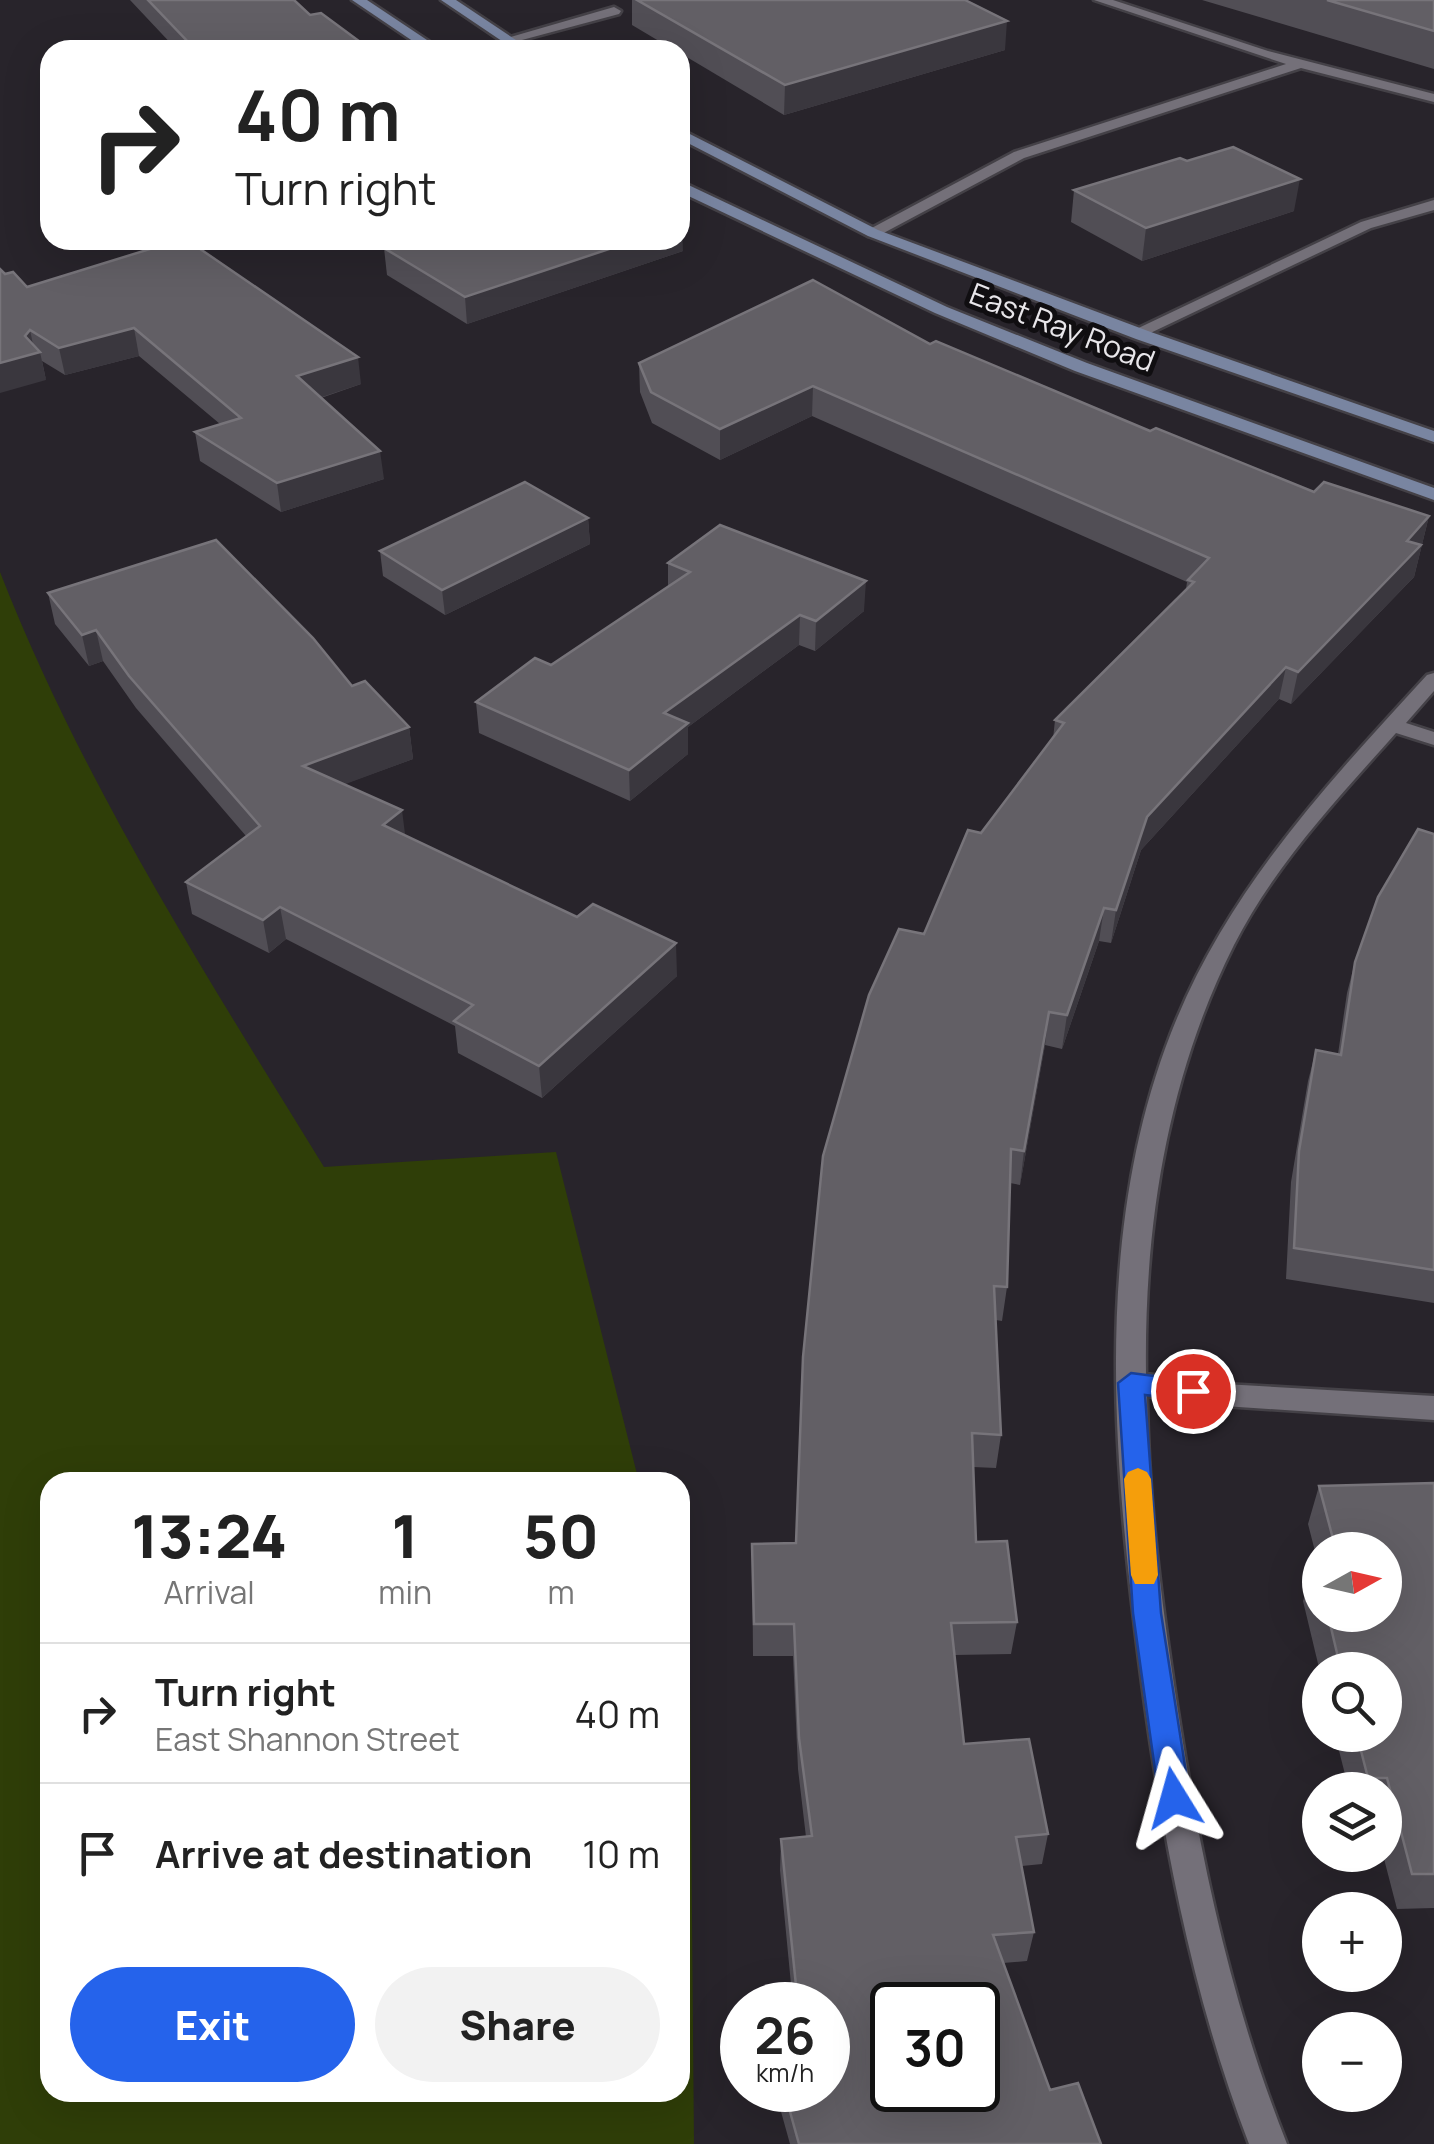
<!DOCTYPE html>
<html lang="en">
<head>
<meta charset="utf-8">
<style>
  body { margin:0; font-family:Manrope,sans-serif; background:#f2f2f2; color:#222; height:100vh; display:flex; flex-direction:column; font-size:38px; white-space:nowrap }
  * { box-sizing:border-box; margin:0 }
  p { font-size:32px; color:#767676 }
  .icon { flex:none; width:55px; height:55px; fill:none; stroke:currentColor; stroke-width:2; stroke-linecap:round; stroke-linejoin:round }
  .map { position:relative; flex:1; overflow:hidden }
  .side { position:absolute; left:40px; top:1472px; width:650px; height:630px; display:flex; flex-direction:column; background:#fff; border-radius:30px; box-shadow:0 10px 40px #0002 }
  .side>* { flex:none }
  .guide { position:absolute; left:40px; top:40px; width:650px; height:210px; border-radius:30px; box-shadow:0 10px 40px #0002; background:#fff; color:#222; overflow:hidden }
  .needle { width:65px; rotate:82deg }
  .fabs { position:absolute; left:1302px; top:1532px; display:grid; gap:20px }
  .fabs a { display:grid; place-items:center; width:100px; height:100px; border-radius:50%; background:#fff; box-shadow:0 10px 40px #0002; font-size:50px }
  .speed { position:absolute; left:720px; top:1982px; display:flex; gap:20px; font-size:50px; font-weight:700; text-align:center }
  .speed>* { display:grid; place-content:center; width:130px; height:130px; border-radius:50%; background:#fff; box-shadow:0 10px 40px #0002; line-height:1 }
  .speed small { font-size:25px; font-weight:400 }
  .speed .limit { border:5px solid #111; border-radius:15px; background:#fff; color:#111 }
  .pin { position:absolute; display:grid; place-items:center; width:85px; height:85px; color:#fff; margin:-42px; border:5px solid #fff; border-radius:50%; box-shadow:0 2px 10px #0007 }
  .me { position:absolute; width:110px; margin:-55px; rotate:352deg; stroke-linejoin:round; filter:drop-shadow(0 0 8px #0008) }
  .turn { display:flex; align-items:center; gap:35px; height:210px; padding:0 30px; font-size:45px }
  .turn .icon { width:130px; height:130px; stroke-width:2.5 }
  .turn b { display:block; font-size:70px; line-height:85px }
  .eta { display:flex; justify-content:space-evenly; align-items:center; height:170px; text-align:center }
  .eta b { font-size:60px; font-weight:800; line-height:70px }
  .action { display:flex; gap:20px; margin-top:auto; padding:20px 30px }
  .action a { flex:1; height:115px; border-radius:60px; background:#2563eb; color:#fff; font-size:40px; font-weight:800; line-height:115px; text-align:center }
  .action a+a { background:#f2f2f2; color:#222 }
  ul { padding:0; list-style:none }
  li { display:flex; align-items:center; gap:30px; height:140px; padding:0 30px; border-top:2px solid #e0e0e0 }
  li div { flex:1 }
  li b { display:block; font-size:38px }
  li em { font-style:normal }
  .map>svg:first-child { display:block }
</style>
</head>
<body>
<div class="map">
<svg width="1434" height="2144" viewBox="0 0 1434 2144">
  <rect width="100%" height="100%" fill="#28242b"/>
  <path fill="#2f3e08" d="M0,572C82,782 206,975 324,1167L556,1152L639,1482H50V2092H680V1643L690,1683L694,2144H0Z"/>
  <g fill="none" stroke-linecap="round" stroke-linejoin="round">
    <g stroke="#444147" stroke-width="5">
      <g id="lane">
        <polygon points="1094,0 1113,0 1268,51 1434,94 1434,102 1301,68 1024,158 878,236 868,236 868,230 1014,152 1286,64"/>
        <polygon points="614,7 621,11 619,14 507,44 500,40"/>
        <polygon points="1434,200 1434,210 1371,228 1142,337 1128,333 1361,222"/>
      </g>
    </g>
    <g stroke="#444147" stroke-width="5">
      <path id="street" d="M1434,673V691L1406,723L1434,732V745L1396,733C1338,798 1274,866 1234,945C1167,1078 1144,1226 1146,1374L1224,1384L1434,1396V1420L1224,1406L1147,1396C1148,1493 1160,1590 1174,1685C1197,1842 1228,1996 1287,2144H1249C1192,1995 1163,1840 1142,1683C1114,1471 1091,1237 1171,1033C1226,892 1326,785 1427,675Z"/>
    </g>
    <g stroke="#444147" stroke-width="5">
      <g id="secondary">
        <polygon points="352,0 367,0 442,50 426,50"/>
        <polygon points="441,0 456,0 531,50 515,50"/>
        <polygon points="680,129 878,230 1148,331 1434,431 1434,442 1136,339 868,236 680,139"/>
        <polygon points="680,181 947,307 1087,363 1434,488 1434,500 1075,371 935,313 680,192"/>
      </g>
    </g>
    <use href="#lane" fill="#747079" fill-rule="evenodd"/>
    <use href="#street" fill="#747079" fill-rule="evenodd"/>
    <use href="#secondary" fill="#7985a1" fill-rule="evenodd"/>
  </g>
  <g fill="#514e55" fill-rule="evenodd">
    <polygon points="130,0 294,0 310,15 371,50 177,50"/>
    <polygon points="632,0 965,0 1005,50 784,115 680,53 680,50 674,50 632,25"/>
    <polygon points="1202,0 1434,0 1434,69"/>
    <polygon points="1187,161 1294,211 1142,261 1071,222 1074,190"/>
    <polygon points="384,248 683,251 467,324 387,275"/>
    <polygon points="5,274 27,287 361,384 321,398 384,479 281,512 200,461 195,432 220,424 139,356 65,375 42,361 46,380"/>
    <polygon points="930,344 1150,431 1314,492 1429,516 1414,577 1291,704 1279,699 1141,850 1111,943 1099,941 1062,1049 1045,1045 1020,1185 1010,1183 1007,1287 1002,1321 996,1320 1001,1435 996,1468 973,1467 976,1542 1017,1622 1011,1654 955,1655 964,1744 1048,1834 1042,1864 1022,1866 1034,1932 1027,1961 1003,1963 1050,2090 1101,2144 790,2144 775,2090 828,2090 828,2005 793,2005 780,1870 781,1839 806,1837 798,1769 793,1656 753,1656 752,1544 795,1543 924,934 981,833 1053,739 1055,720 1186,589 1187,582 812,416 720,460 652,423 640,392 639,363"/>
    <polygon points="588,518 590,544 445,615 383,576 380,551"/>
    <polygon points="668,563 864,611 815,651 799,645 688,727 688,754 630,801 479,733 476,702 551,665 668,586"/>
    <polygon points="48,593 352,686 409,727 413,759 344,784 405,835 677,976 542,1098 458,1053 455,1026 286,939 269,953 192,914 186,882 246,836 136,708 103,661 89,666 55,624"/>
    <polygon points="1434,834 1434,1303 1286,1279 1291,1182 1308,1081 1316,1050 1338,1054 1347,993 1355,962"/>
    <path d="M1434,1483V1908L1397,1909L1383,1855H1385V1790H1349L1335,1735H1385V1670H1320V1672L1303,1601L1315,1563H1318L1308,1524L1319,1486ZM1320,1550H1385V1615H1320Z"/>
  </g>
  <g fill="#3a373e">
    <polygon points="1007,21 1005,50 784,115 785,85"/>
    <polygon points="1300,179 1294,211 1142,261 1146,228"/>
    <polygon points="682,225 683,251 467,324 465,297 636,240 680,240 680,226"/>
    <polygon points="134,328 139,356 65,375 59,348"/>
    <polygon points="30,330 35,354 40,352 46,380 0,393 0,363"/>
    <polygon points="358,357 361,384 301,404 297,376"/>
    <polygon points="813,386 812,416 720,460 720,429"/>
    <polygon points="380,451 384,479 281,512 277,483"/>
    <polygon points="1429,516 1414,577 1291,704 1298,672"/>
    <polygon points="588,518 590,544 445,615 442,590"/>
    <polygon points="866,581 864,611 815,651 816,621"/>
    <polygon points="800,615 799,645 688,727 688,754 630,801 629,770 664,713"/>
    <polygon points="96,630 103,661 89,666 82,635"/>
    <polygon points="1286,667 1279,699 1141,850 1111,943 1116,910 1147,817"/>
    <polygon points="409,727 413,759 308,798 303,766"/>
    <polygon points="402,810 406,842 383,825"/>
    <polygon points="280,907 286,939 269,953 263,920"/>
    <polygon points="1104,908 1099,941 1062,1049 1067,1015"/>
    <polygon points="676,943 677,976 542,1098 539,1066"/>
    <polygon points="1049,1012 1045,1045 1020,1185 1024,1151"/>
  </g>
  <g fill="#625f65" stroke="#77747a" stroke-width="2.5" fill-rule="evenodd">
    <polygon points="148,0 294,0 310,15 321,13 371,50 182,50 177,45 189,43"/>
    <polygon points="637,0 965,0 1007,21 785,85"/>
    <polygon points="1327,0 1434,0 1434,31"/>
    <polygon points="1233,147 1300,179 1146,228 1074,190 1180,158 1187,161"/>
    <polygon points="179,240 187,240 358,357 297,376 380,451 277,483 195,432 241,418 134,328 59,348 30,330 25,336 40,352 0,363 0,269 5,274 13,272 27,287"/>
    <polygon points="408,240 636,240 465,297 384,248"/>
    <path d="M813,280L930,344L936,341L1150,431L1156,428L1314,492L1324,482L1429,516L1407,541L1421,545L1298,672L1286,667L1147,817L1116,910L1104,908L1067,1015L1049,1012L1024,1151L1011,1149L1007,1287L994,1286L1001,1435L972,1433L976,1542L1007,1541L1017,1622L951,1623L964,1744L1029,1739L1048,1834L1016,1837L1034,1932L993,1935L1050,2090L1078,2083L1101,2144H799L784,2090H828V2005H798L781,1839L812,1836L799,1738L794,1624H754L752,1544L796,1543L803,1357L823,1156L869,995L899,929L924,934L968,830L981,833L1064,723L1055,720L1194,582L1188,580L1209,558L813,386L720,429L651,392L639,363ZM892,2005H978V2090H892Z"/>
    <polygon points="525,482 588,518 442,590 380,551"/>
    <polygon points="720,525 866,581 816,621 800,615 664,713 688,723 629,770 476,702 535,658 551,665 690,572 668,563"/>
    <polygon points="216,540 313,638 352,686 365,681 409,727 303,766 402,810 383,825 577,917 593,904 676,943 539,1066 454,1021 473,1005 280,907 263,920 186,882 260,826 129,676 96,630 82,635 48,593"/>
    <polygon points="1418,829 1434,834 1434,1270 1294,1248 1299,1151 1316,1050 1341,1055 1355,962 1378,897"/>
    <polygon points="1434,1483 1434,1874 1412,1874 1387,1778 1368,1778 1357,1735 1385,1735 1385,1670 1341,1670 1328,1615 1385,1615 1385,1550 1336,1550 1319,1486"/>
    <polygon points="1315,1563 1320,1563 1320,1585"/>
  </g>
  <polygon fill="#2563eb" stroke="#184099" stroke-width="2.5" points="1131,1373 1193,1381 1206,1391 1193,1401 1145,1395 1161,1613 1190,1798 1185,1808 1174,1812 1164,1808 1159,1798 1133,1613 1118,1383"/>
  <polygon fill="#f59e0b" points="1138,1468 1147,1472 1151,1479 1158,1575 1154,1584 1135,1584 1131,1575 1124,1479 1128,1472"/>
  <g text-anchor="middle" stroke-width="10" stroke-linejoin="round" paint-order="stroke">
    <g font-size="30" fill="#e8e6ea" stroke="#100e11">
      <text transform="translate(1062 328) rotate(21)" y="10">East Ray Road</text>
    </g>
  </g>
</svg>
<div class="fabs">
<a><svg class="needle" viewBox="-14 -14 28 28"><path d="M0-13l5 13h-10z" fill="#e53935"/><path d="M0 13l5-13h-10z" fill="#767676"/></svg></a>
<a><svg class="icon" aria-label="search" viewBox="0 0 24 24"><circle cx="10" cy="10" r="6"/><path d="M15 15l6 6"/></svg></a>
<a><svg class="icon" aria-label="layers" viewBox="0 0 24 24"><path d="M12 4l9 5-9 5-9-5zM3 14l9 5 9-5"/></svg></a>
<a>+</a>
<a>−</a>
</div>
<div class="speed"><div>26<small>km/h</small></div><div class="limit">30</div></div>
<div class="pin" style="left:1193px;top:1391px;background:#d93025"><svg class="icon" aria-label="arrive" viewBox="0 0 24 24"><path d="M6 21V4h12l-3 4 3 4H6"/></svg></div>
<svg class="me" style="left:1174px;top:1798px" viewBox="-20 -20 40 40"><path d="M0-17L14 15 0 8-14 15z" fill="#2563eb" stroke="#fff" stroke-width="4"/></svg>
<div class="guide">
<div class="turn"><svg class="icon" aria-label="right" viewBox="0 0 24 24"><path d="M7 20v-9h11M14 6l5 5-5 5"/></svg><div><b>40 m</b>Turn right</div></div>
</div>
<section class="side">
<div class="eta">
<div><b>13:24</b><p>Arrival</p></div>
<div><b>1</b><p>min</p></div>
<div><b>50</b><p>m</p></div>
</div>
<ul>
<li><svg class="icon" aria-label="right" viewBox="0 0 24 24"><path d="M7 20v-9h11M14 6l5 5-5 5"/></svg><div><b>Turn right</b><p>East Shannon Street</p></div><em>40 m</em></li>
<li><svg class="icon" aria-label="arrive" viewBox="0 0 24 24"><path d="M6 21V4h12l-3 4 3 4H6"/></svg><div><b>Arrive at destination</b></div><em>10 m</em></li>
</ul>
<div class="action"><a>Exit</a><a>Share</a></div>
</section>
</div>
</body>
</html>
